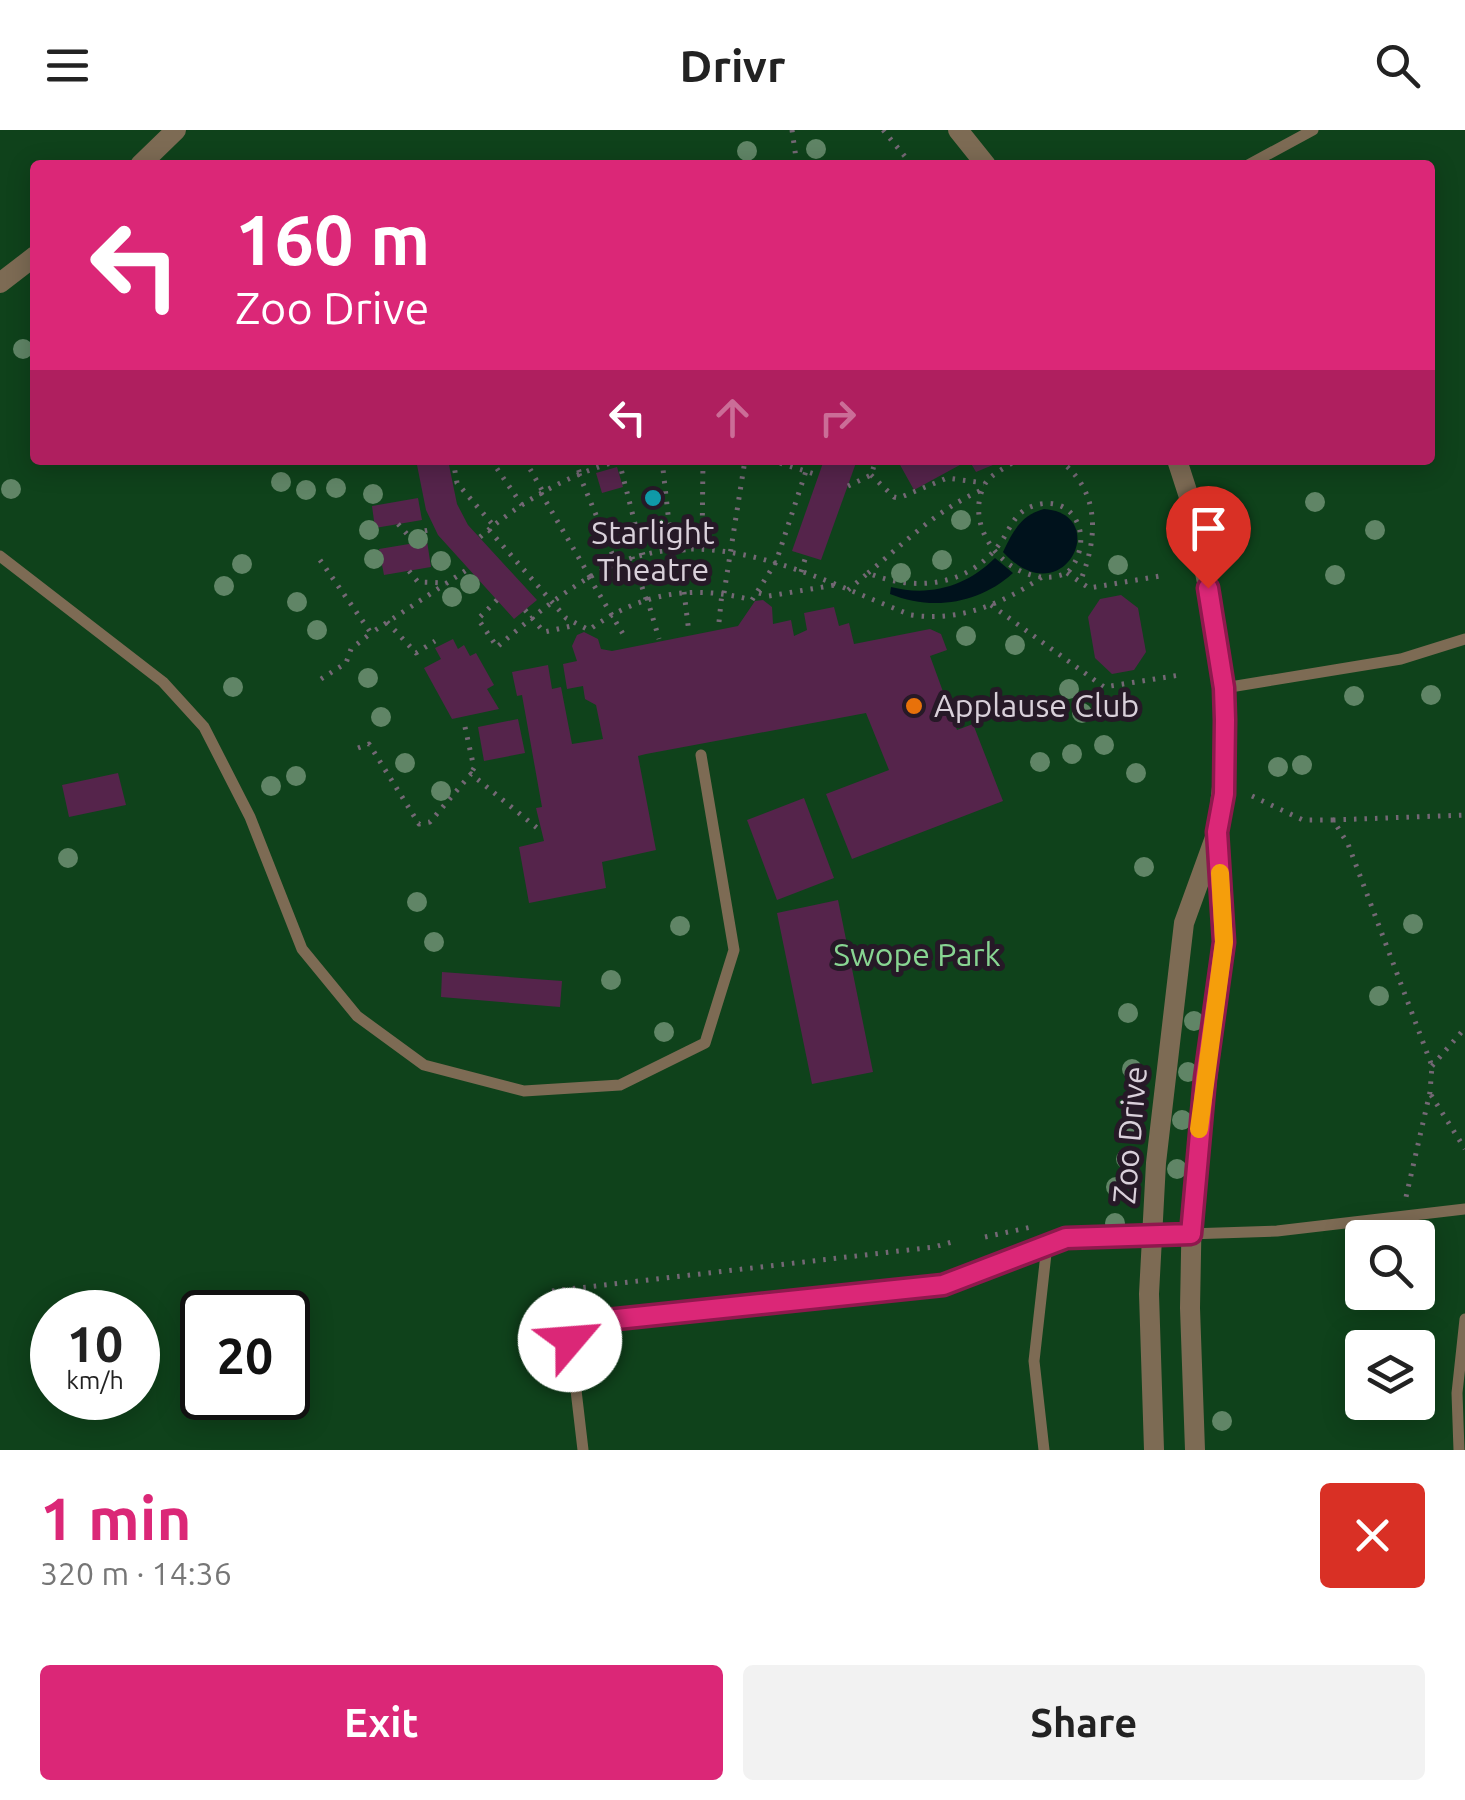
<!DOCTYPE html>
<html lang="en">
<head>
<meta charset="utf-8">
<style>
  body { margin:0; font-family:Ubuntu,sans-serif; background:#f2f2f2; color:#222; height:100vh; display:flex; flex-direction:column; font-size:38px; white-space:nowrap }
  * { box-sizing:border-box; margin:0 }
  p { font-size:32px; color:#767676 }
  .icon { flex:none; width:55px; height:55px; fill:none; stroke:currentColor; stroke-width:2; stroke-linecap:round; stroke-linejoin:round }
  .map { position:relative; height:1320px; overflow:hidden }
  .panel { display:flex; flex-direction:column; background:#fff; flex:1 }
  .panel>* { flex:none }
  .hud { position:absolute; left:30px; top:30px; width:1405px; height:305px; border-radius:10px; box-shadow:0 5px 25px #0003; background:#db2777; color:#fff; overflow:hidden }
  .tools { position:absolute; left:1345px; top:1090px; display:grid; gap:20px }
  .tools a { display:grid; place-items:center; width:90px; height:90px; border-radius:10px; background:#fff; box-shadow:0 5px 25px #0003; font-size:50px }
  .speed { position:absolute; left:30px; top:1160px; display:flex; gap:20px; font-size:50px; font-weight:700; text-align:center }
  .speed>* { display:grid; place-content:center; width:130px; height:130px; border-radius:50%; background:#fff; box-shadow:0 5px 25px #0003; line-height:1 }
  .speed small { font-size:25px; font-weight:400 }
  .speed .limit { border:5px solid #111; border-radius:15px; background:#fff; color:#111 }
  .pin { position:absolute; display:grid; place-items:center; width:85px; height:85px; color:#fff; margin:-102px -42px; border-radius:50% 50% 50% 0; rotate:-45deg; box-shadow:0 0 10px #0007 }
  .pin .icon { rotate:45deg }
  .me { position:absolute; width:110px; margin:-55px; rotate:63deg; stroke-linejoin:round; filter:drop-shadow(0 0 8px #0008) }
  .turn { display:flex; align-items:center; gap:35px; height:210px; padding:0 40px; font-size:45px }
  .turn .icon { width:130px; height:130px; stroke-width:2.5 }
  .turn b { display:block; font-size:70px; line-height:85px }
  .lanes { display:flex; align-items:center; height:95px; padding:0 40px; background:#0003; justify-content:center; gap:50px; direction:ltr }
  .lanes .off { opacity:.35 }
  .round { display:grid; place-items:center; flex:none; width:105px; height:105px; border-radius:10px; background:#f2f2f2 }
  .head { display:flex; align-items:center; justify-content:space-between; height:170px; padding:0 40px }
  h1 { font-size:60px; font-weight:700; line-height:75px; color:#db2777 }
  .cta { display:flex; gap:20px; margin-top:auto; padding:20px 40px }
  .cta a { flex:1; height:115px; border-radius:10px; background:#db2777; color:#fff; font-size:40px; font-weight:700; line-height:115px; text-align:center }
  .cta a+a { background:#f2f2f2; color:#222 }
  header { display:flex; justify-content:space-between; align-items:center; height:130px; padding:0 40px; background:#fff; font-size:45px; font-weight:700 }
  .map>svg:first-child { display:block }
</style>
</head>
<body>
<header><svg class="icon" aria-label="menu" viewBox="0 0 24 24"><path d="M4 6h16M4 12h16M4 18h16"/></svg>Drivr<svg class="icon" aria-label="search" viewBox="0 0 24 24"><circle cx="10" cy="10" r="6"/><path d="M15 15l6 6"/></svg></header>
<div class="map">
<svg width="1465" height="1320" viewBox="0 0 1465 1320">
  <rect width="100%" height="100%" fill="#302331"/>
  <path fill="#0f421b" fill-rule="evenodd" d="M0,0H1465V1320H0ZM35,35H1430V330H35ZM1362,1108H1418V1162H1362ZM52,1182H138V1268H52ZM202,1182H288V1268H202ZM1362,1218H1418V1272H1362Z"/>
  <g fill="#00121c">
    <path d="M1044,379C1113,384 1063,487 1003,422C1013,401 1021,385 1044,379Z"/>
    <path d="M995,428L1013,443C979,474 932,481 890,464L891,457C930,467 967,456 995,428Z"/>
  </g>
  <g fill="#55244b">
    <polygon points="416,330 448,330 457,374 468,395 537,470 514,489 438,405 426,380"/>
    <polygon points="824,330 857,330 821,430 792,421"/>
    <polygon points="904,330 1005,330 976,342 969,330 914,360 899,333"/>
    <polygon points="617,337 623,357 602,363 596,343"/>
    <polygon points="418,368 422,390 375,398 372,376"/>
    <polygon points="427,411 431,437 384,445 379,419"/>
    <polygon points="1121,465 1138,478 1146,522 1134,540 1112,544 1095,528 1088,487 1100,469"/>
    <polygon points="763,470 772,477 773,494 791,490 794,506 807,500 804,483 834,477 839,496 849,493 854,514 930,499 941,504 947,520 930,526 957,600 973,594 1003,671 852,729 826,664 889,640 866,583 646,624 638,626 656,720 602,732 606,758 529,773 519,717 544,711 536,678 542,677 522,565 517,566 512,542 548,535 552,559 561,557 572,614 603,609 596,575 585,569 583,556 567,559 563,534 577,531 572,516 577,505 584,502 598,509 601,519 612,521 738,496 755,471"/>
    <polygon points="453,509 458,519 464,515 470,526 476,523 494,555 487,559 499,579 452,589 424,538 441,529 435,518"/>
    <polygon points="518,589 525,623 484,631 478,597"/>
    <polygon points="118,643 126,675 69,687 62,655"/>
    <polygon points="804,668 834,748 777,770 747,690"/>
    <polygon points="838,770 873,942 812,954 777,783"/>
    <polygon points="442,842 562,851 560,877 441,867"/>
  </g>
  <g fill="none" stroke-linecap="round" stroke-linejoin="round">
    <g stroke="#746875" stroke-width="5" stroke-dasharray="2.5 8" stroke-linecap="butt">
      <polyline points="792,0 797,35"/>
      <polyline points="883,0 912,35"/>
      <polyline points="453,330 457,353 494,396"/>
      <polyline points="491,330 522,375"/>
      <polyline points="525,330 543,362"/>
      <polyline points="575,330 580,344"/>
      <polyline points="662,330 672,420"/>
      <polyline points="770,330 818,345"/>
      <path d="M1059,330C1101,361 1098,408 1080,452"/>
      <polyline points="619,331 643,425"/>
      <polyline points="579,344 616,433"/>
      <polyline points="871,345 894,367 899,368 947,348 984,353"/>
      <polyline points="848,356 871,345 876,330"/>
      <polyline points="541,363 590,447"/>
      <polyline points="398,394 407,404 435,399"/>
      <path d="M489,400L566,488L589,500C639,463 692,454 752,470L776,432L806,341"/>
      <path d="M480,407C521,371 569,344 621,330"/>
      <polyline points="702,417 703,330"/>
      <polyline points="683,420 686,462"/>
      <polyline points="632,427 646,469"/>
      <polyline points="320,430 371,503 468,439"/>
      <polyline points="409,441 418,452 446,453"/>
      <polyline points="801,442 806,426"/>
      <path d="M868,443C903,414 939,378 982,360"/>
      <polyline points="1067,443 1089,458 1166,445"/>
      <polyline points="589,447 626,509"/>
      <path d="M848,460L868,443C915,462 969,457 1001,412C1010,399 1014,384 1030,377C1075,359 1097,411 1067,443C1018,464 959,402 985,354C991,344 1007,337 1016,330"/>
      <polyline points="684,462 689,503"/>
      <polyline points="724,463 745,330"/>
      <polyline points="759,463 769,466 835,455"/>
      <polyline points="647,468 659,509"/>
      <path d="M497,470L478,489L497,517C529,490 565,459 603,440C707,387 813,447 911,485C960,492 1002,474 1042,447"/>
      <polyline points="991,475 1104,557 1180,545"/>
      <polyline points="525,480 544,502 576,495"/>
      <polyline points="387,492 416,523 435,511"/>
      <polyline points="719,492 722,463"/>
      <polyline points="321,549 346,533 351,519 371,503"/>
      <polyline points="465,597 474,638 471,643"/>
      <polyline points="358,618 369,614 419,694 430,692 471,644 542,702"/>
      <polyline points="1252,666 1303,690 1333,690 1348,714 1432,936 1430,962 1406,1067"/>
      <polyline points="1333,690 1465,685"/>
      <polyline points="1432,936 1465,898"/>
      <polyline points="1431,965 1465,1019"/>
      <polyline points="985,1107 1036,1096"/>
      <polyline points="552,1161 934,1117 956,1111"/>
    </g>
    <g stroke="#7d6b54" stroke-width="11">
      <polyline points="1248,35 1313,0"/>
      <polyline points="0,426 163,552 204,597 250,687 302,819 357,886 424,935 524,961 620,955 705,913 734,820 701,625"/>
      <polyline points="1224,558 1401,529 1465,509"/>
      <polyline points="583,1320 570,1209 572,1202 588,1191 943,1155 1066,1108 1277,1101 1465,1079"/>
      <polyline points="1044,1320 1034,1231 1047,1115"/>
      <polyline points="1459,1320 1457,1263 1465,1189"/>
    </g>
    <g stroke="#7d6b54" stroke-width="20">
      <polyline points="958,0 986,35"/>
      <polyline points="140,35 176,0"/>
      <polyline points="0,153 35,126"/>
      <polyline points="1154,1320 1149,1164 1156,1033 1184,793 1217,702 1226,621 1224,558 1208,457 1189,367 1177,330"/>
      <polyline points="1195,1320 1190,1178 1192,1071 1224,813 1218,709"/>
    </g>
  </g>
  <g fill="#608566">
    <circle cx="816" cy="19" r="10"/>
    <circle cx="747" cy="21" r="10"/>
    <circle cx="23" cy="219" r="10"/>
    <circle cx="281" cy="352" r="10"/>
    <circle cx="336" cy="358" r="10"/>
    <circle cx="11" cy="359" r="10"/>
    <circle cx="306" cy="360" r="10"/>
    <circle cx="373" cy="364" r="10"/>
    <circle cx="1315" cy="372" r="10"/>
    <circle cx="961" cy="390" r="10"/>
    <circle cx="369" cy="400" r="10"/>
    <circle cx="1375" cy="400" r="10"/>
    <circle cx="418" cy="409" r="10"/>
    <circle cx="374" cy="429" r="10"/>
    <circle cx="942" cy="430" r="10"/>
    <circle cx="441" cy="431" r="10"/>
    <circle cx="242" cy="434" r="10"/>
    <circle cx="1118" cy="435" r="10"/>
    <circle cx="901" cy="443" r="10"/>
    <circle cx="1335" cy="445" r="10"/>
    <circle cx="470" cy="454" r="10"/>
    <circle cx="224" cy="456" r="10"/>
    <circle cx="452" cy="467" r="10"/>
    <circle cx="297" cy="472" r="10"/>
    <circle cx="317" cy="500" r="10"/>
    <circle cx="966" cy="506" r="10"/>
    <circle cx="1015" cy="515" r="10"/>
    <circle cx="368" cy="548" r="10"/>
    <circle cx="233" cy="557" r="10"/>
    <circle cx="1069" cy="559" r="10"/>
    <circle cx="1431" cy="565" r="10"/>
    <circle cx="1354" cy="566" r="10"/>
    <circle cx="1082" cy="583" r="10"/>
    <circle cx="381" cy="587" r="10"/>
    <circle cx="1104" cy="615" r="10"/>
    <circle cx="1072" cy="624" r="10"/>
    <circle cx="1040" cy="632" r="10"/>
    <circle cx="405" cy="633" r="10"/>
    <circle cx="1302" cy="635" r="10"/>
    <circle cx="1278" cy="637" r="10"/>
    <circle cx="1136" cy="643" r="10"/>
    <circle cx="296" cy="646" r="10"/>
    <circle cx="271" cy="656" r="10"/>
    <circle cx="441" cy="661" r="10"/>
    <circle cx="68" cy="728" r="10"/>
    <circle cx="1144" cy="737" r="10"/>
    <circle cx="417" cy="772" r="10"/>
    <circle cx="1413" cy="794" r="10"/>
    <circle cx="680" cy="796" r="10"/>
    <circle cx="434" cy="812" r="10"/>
    <circle cx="611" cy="850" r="10"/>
    <circle cx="1379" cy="866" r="10"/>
    <circle cx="1128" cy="883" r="10"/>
    <circle cx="1194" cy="891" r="10"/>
    <circle cx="664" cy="902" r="10"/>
    <circle cx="1132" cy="939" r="10"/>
    <circle cx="1188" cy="942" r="10"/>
    <circle cx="1182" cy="990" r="10"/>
    <circle cx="1131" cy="1003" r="10"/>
    <circle cx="1126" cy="1029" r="10"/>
    <circle cx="1177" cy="1039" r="10"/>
    <circle cx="1116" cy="1057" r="10"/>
    <circle cx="1115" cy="1093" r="10"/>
    <circle cx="1222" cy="1291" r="10"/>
  </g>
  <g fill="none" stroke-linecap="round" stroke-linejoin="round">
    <g stroke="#8e194d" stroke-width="25">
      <polyline id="route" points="570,1210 572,1202 588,1192 943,1155 1066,1108 1191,1104 1205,948 1224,812 1217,702 1224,664 1225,590 1224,558 1208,458"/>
    </g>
    <use href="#route" stroke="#db2777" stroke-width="18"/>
    <polyline stroke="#f59e0b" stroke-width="18" points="1199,999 1224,812 1220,743"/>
  </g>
  <circle fill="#0f9aa8" stroke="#261927" stroke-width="4" cx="653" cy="368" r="10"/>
  <circle fill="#e8710a" stroke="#261927" stroke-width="4" cx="914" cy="576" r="10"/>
  <g text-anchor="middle" stroke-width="10" stroke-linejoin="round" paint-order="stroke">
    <g font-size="32" fill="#d9d0da" stroke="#261927">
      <text x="653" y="414">Starlight<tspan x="653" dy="37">Theatre</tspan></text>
      <text x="934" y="587" text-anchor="start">Applause Club</text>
    </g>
    <g font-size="32" fill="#88d592" stroke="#261927">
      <text x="917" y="836">Swope Park</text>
    </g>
    <g font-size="32" fill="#d9d0da" stroke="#261927">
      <text transform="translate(1130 1005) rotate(-85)" y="11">Zoo Drive</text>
    </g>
  </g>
</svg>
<div class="tools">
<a><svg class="icon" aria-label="search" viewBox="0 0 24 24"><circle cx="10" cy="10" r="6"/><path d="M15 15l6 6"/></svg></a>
<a><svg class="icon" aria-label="layers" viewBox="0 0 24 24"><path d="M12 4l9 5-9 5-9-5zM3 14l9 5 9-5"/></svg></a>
</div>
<div class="speed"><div>10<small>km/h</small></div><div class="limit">20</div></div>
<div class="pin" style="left:1208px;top:458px;background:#d93025"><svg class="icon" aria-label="arrive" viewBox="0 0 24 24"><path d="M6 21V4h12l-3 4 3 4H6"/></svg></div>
<svg class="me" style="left:570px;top:1210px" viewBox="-20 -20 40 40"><circle r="19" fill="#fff"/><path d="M0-13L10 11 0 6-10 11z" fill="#db2777"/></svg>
<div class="hud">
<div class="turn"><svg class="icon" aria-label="left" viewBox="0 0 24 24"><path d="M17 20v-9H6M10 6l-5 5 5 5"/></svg><div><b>160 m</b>Zoo Drive</div></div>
<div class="lanes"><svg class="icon" aria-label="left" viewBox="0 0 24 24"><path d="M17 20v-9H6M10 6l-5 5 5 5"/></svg><svg class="icon off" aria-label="ahead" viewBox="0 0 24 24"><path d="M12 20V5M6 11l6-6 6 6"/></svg><svg class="icon off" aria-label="right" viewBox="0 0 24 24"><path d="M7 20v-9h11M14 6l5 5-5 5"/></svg></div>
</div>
</div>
<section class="panel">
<div class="head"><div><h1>1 min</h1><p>320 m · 14:36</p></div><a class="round" style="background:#d93025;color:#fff"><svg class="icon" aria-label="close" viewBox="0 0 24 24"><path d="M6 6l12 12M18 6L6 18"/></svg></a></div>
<div class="cta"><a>Exit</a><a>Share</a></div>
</section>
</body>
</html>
